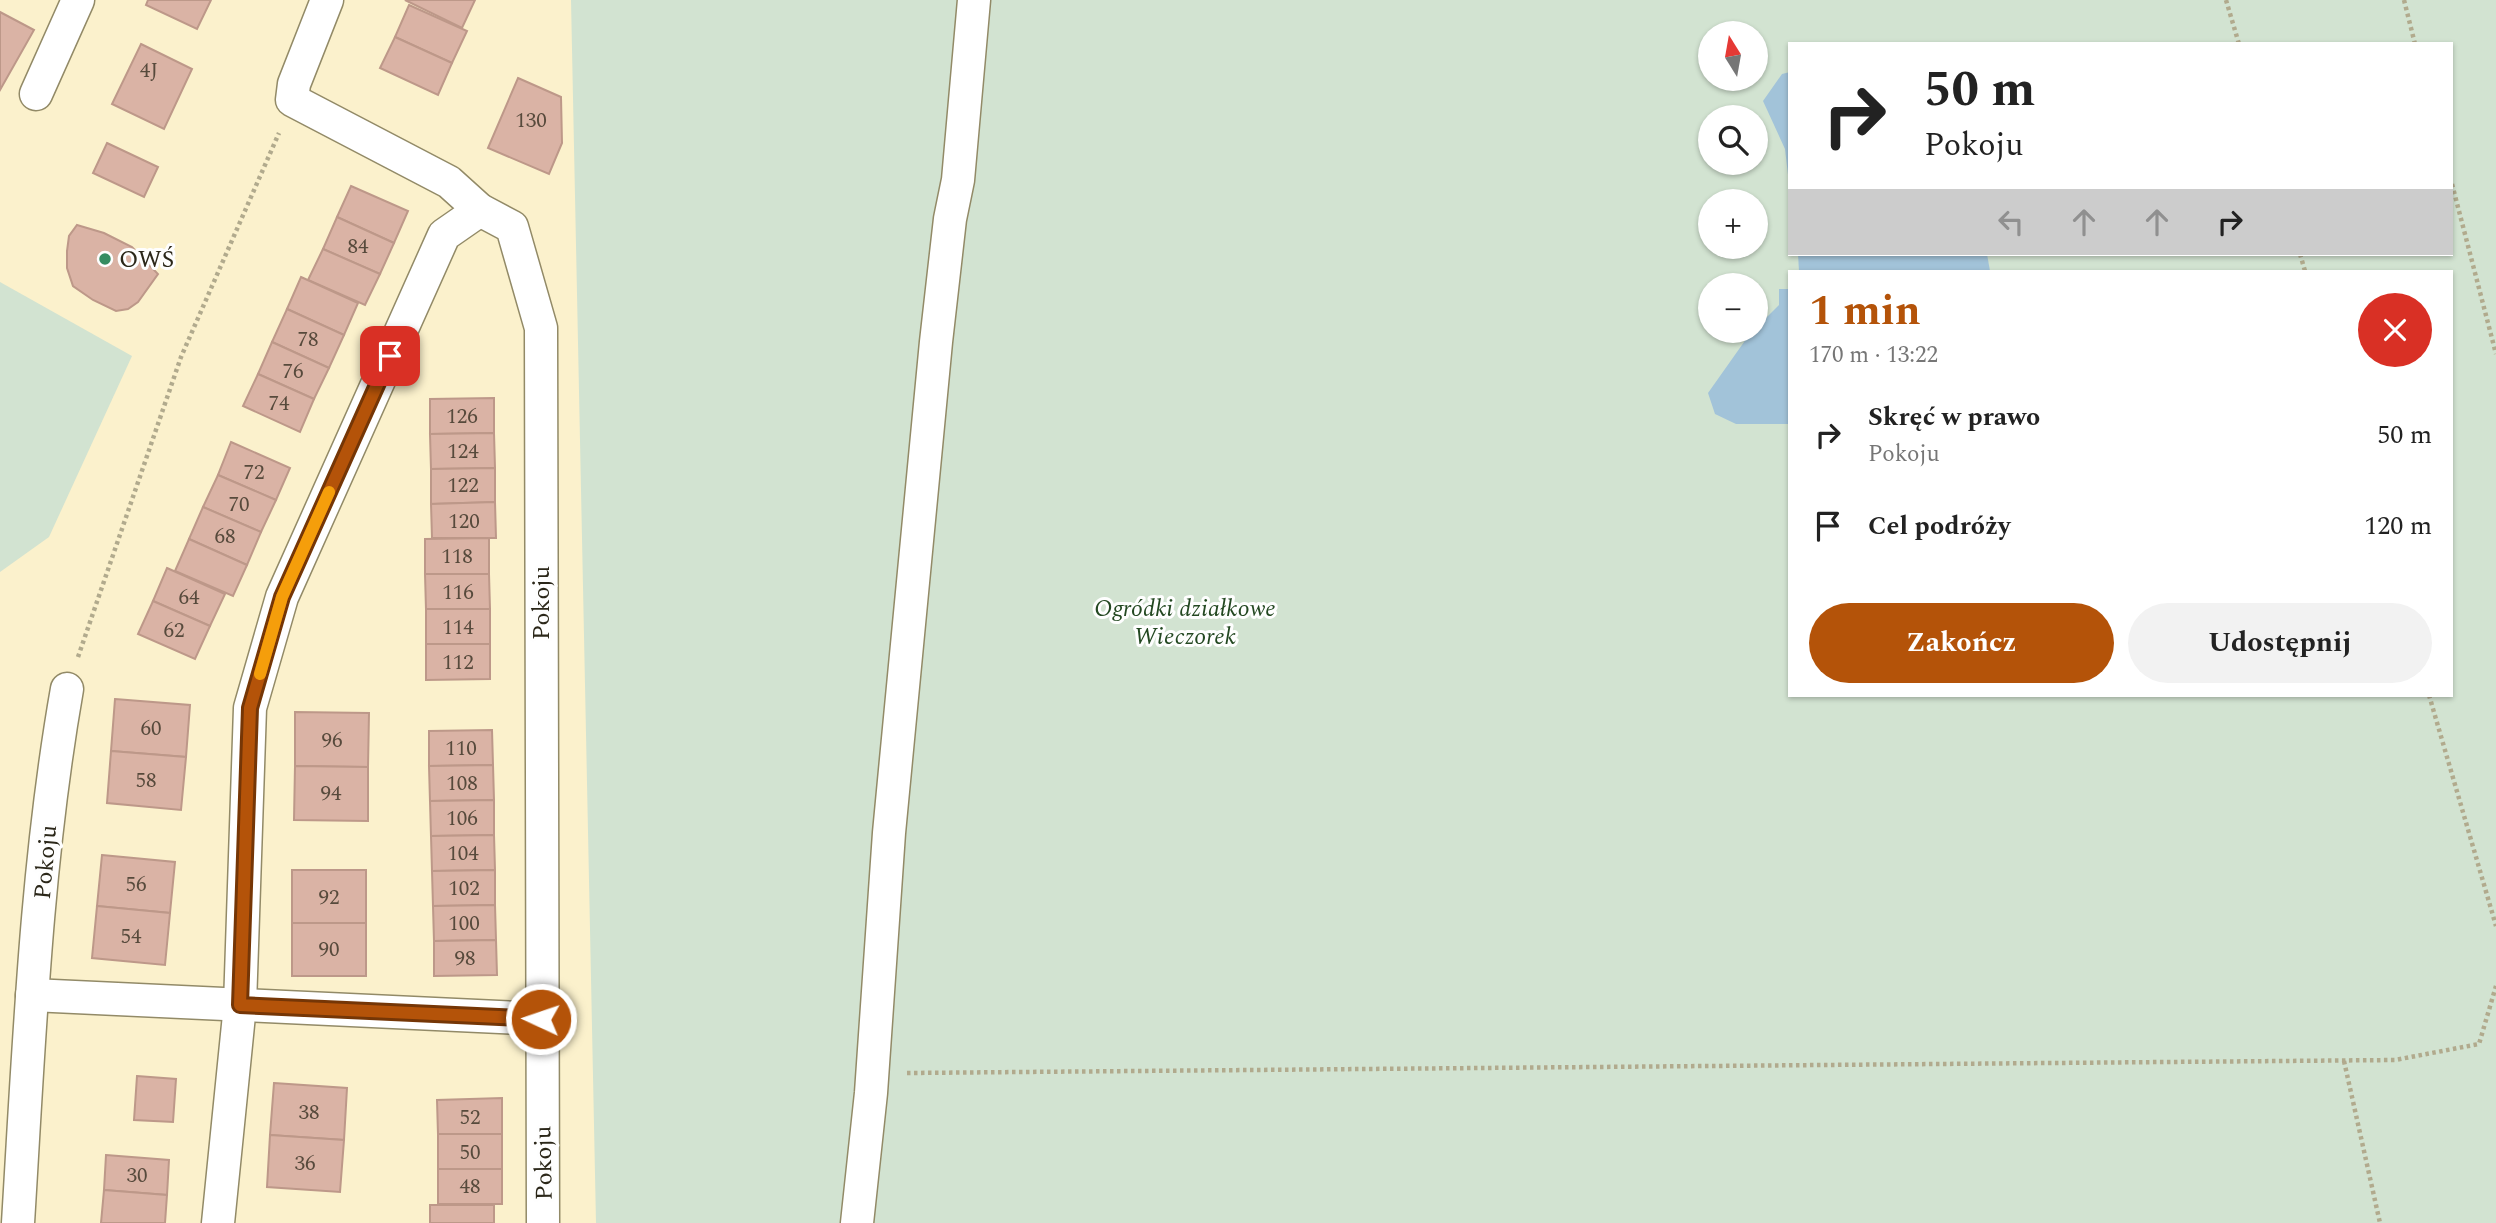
<!DOCTYPE html>
<html lang="pl">
<head>
<meta charset="utf-8">
<style>
  body { margin:0; font-family:Spectral,serif; background:#f2f2f2; color:#222; height:100vh; display:flex; flex-direction:column; font-size:26px; white-space:nowrap }
  * { box-sizing:border-box; margin:0 }
  p { font-size:23px; color:#767676 }
  .icon { flex:none; width:38px; height:38px; fill:none; stroke:currentColor; stroke-width:2; stroke-linecap:round; stroke-linejoin:round }
  .map { position:relative; flex:1; overflow:hidden }
  .sheet { position:absolute; left:1788px; top:270px; width:665px; height:427px; display:flex; flex-direction:column; background:#fff; border-radius:0px; box-shadow:0 2px 5px #0004 }
  .sheet>* { flex:none }
  .banner { position:absolute; left:1788px; top:42px; width:665px; height:214px; border-radius:0px; box-shadow:0 2px 5px #0004; background:#fff; color:#222; overflow:hidden }
  .needle { width:46px; rotate:349deg }
  .tools { position:absolute; left:1698px; top:21px; display:grid; gap:14px }
  .tools a { display:grid; place-items:center; width:70px; height:70px; border-radius:50%; background:#fff; box-shadow:0 2px 5px #0004; font-size:35px }
  .pin { position:absolute; display:grid; place-items:center; width:60px; height:60px; color:#fff; margin:-30px; border-radius:14px; box-shadow:0 4px 10px #0006 }
  .me { position:absolute; width:77px; margin:-38px; rotate:273deg; stroke-linejoin:round; filter:drop-shadow(0 0 5px #0008) }
  .turn { display:flex; align-items:center; gap:24px; height:147px; padding:0 21px; font-size:32px }
  .turn .icon { width:91px; height:91px; stroke-width:2.5 }
  .turn b { display:block; font-size:49px; line-height:60px }
  .lanes { display:flex; align-items:center; height:66px; padding:0 21px; background:#0003; justify-content:center; gap:35px; direction:ltr }
  .lanes .off { opacity:.35 }
  .round { display:grid; place-items:center; flex:none; width:74px; height:74px; border-radius:37px; background:#f2f2f2 }
  .headline { display:flex; align-items:center; justify-content:space-between; height:119px; padding:0 21px }
  h1 { font-size:42px; font-weight:700; line-height:52px; color:#b45309 }
  .button { display:flex; gap:14px; margin-top:auto; padding:14px 21px }
  .button a { flex:1; height:80px; border-radius:42px; background:#b45309; color:#fff; font-size:28px; font-weight:700; line-height:80px; text-align:center }
  .button a+a { background:#f2f2f2; color:#222 }
  ul { padding:0; list-style:none }
  li { display:flex; align-items:center; gap:21px; height:91px; padding:0 21px }
  li div { flex:1 }
  li b { display:block; font-size:26px }
  li em { font-style:normal }
  .map>svg:first-child { display:block }
</style>
</head>
<body>
<div class="map">
<svg width="2496" height="1223" viewBox="0 0 2496 1223">
  <rect width="100%" height="100%" fill="#fbf1cc"/>
  <g fill="#d2e3d1" fill-rule="evenodd">
    <path d="M571,0H2496V1223H596ZM1710,33H1755V79H1710ZM1790,44H2452V254H1790ZM1710,117H1755V163H1710ZM1710,201H1755V247H1710ZM1790,271H2452V695H1790ZM1710,285H1755V331H1710Z"/>
    <polygon points="0,282 132,356 49,537 0,572"/>
  </g>
  <g fill="#a2c3d9">
    <polygon points="1790,72 1790,192 1785,149 1763,101 1782,74"/>
    <polygon points="1798,254 1987,254 1990,271 1799,271"/>
    <polygon points="1779,289 1790,289 1790,424 1736,424 1715,414 1708,393 1749,335 1779,305"/>
  </g>
  <g fill="#dab3a5" stroke="#bd9889" stroke-width="2">
    <polygon points="148,0 211,0 197,29 146,5"/>
    <polygon points="405,0 475,0 462,28"/>
    <polygon points="409,5 467,31 452,63 395,37"/>
    <polygon points="0,12 34,30 0,90"/>
    <polygon points="395,37 452,63 438,95 380,68"/>
    <polygon points="141,44 192,69 164,129 112,104"/>
    <polygon points="518,78 561,97 562,143 549,174 488,148"/>
    <polygon points="107,143 158,167 144,197 93,173"/>
    <polygon points="351,186 408,211 394,243 337,217"/>
    <polygon points="337,217 394,243 380,274 323,249"/>
    <polygon points="77,225 104,233 132,247 158,274 138,302 128,309 116,311 93,300 73,286 67,268 67,251 69,236"/>
    <polygon points="323,249 380,274 365,305 308,280"/>
    <polygon points="301,277 358,303 344,335 287,309"/>
    <polygon points="287,309 344,335 329,368 272,342"/>
    <polygon points="272,342 329,368 314,399 258,374"/>
    <polygon points="258,374 314,399 300,432 243,406"/>
    <polygon points="494,398 494,433 430,434 430,399"/>
    <polygon points="494,433 495,468 431,469 430,434"/>
    <polygon points="231,442 290,468 276,500 218,475"/>
    <polygon points="495,468 495,502 431,504 431,469"/>
    <polygon points="218,475 276,500 261,532 203,507"/>
    <polygon points="495,502 496,538 432,538 431,504"/>
    <polygon points="203,507 261,532 247,565 189,539"/>
    <polygon points="489,538 489,574 425,574 425,539"/>
    <polygon points="189,539 247,565 233,596 175,571"/>
    <polygon points="167,568 225,594 210,626 153,601"/>
    <polygon points="425,574 489,574 490,609 426,609"/>
    <polygon points="153,601 210,626 195,659 138,634"/>
    <rect x="426" y="609" width="64" height="35"/>
    <polygon points="426,644 490,644 490,679 426,680"/>
    <polygon points="115,699 190,705 186,757 111,751"/>
    <polygon points="295,712 369,713 368,767 295,766"/>
    <polygon points="492,730 493,765 429,766 429,731"/>
    <polygon points="111,751 186,757 181,810 107,803"/>
    <polygon points="493,765 494,800 430,801 429,766"/>
    <polygon points="295,766 368,767 368,821 294,820"/>
    <polygon points="494,800 494,835 431,836 430,801"/>
    <polygon points="494,835 495,870 432,871 431,836"/>
    <polygon points="102,855 175,862 170,913 97,906"/>
    <rect x="292" y="870" width="74" height="53"/>
    <polygon points="495,870 495,905 433,906 432,871"/>
    <polygon points="495,905 496,940 434,941 433,906"/>
    <polygon points="97,906 170,913 165,965 92,958"/>
    <rect x="292" y="923" width="74" height="53"/>
    <polygon points="496,940 497,975 434,976 434,941"/>
    <polygon points="137,1076 176,1079 173,1122 134,1120"/>
    <polygon points="274,1083 347,1088 344,1140 270,1135"/>
    <polygon points="502,1098 502,1134 438,1134 437,1100"/>
    <rect x="438" y="1134" width="64" height="35"/>
    <polygon points="270,1135 344,1140 340,1192 267,1187"/>
    <polygon points="106,1155 169,1160 167,1195 104,1190"/>
    <rect x="438" y="1169" width="64" height="35"/>
    <polygon points="104,1190 167,1195 165,1223 101,1223"/>
    <rect x="430" y="1205" width="64" height="18"/>
  </g>
  <g fill="none" stroke-linecap="round" stroke-linejoin="round">
    <g stroke="#928a67" stroke-width="35">
      <g id="street">
        <polyline points="327,0 294,84 292,100 449,182 480,210 512,227 541,328 543,1223"/>
        <polyline points="36,94 78,0"/>
        <polyline points="32,995 541,1019"/>
        <path d="M18,1223C29,1045 36,865 67,689"/>
        <polyline points="218,1223 240,1005 250,708 282,597 444,235 480,210"/>
        <polyline points="857,1223 871,1093 889,833 936,342 950,219 958,180 974,0"/>
      </g>
    </g>
    <g stroke="#b1aa8d" stroke-width="4.5" stroke-dasharray="3.5 3.5" stroke-linecap="butt">
      <polyline points="2226,0 2239,44"/>
      <polyline points="2404,0 2415,44"/>
      <polyline points="2452,184 2496,354"/>
      <polyline points="2300,254 2305,271"/>
      <polyline points="78,657 181,357 279,133"/>
      <polyline points="2429,695 2496,926"/>
      <polyline points="2344,1061 2380,1223"/>
      <polyline points="907,1073 2395,1060 2479,1044 2496,986"/>
    </g>
    <use href="#street" stroke="#fff" stroke-width="32"/>
  </g>
  <g fill="none" stroke-linecap="round" stroke-linejoin="round">
    <g stroke="#753606" stroke-width="18">
      <polyline id="route" points="390,356 282,597 250,708 240,1005 541,1019"/>
    </g>
    <use href="#route" stroke="#b45309" stroke-width="12"/>
    <polyline stroke="#f59e0b" stroke-width="12" points="260,674 282,597 329,492"/>
  </g>
  <circle fill="#358c61" stroke="#fefefe" stroke-width="2.5" cx="105" cy="259" r="7"/>
  <g text-anchor="middle" stroke-width="6" stroke-linejoin="round" paint-order="stroke">
    <g font-size="21" fill="#574a3c">
      <text x="149" y="77">4J</text>
      <text x="531" y="127">130</text>
      <text x="358" y="253">84</text>
      <text x="308" y="346">78</text>
      <text x="293" y="378">76</text>
      <text x="279" y="410">74</text>
      <text x="462" y="423">126</text>
      <text x="463" y="458">124</text>
      <text x="254" y="479">72</text>
      <text x="463" y="492">122</text>
      <text x="239" y="511">70</text>
      <text x="464" y="528">120</text>
      <text x="225" y="543">68</text>
      <text x="457" y="563">118</text>
      <text x="458" y="599">116</text>
      <text x="189" y="604">64</text>
      <text x="458" y="634">114</text>
      <text x="174" y="637">62</text>
      <text x="458" y="669">112</text>
      <text x="151" y="735">60</text>
      <text x="332" y="747">96</text>
      <text x="461" y="755">110</text>
      <text x="146" y="787">58</text>
      <text x="462" y="790">108</text>
      <text x="331" y="800">94</text>
      <text x="462" y="825">106</text>
      <text x="463" y="860">104</text>
      <text x="136" y="891">56</text>
      <text x="464" y="895">102</text>
      <text x="329" y="904">92</text>
      <text x="464" y="930">100</text>
      <text x="131" y="943">54</text>
      <text x="329" y="956">90</text>
      <text x="465" y="965">98</text>
      <text x="309" y="1119">38</text>
      <text x="470" y="1124">52</text>
      <text x="470" y="1159">50</text>
      <text x="305" y="1170">36</text>
      <text x="137" y="1182">30</text>
      <text x="470" y="1193">48</text>
    </g>
    <g font-size="24" fill="#2b2719" stroke="#fefefe" text-anchor="start">
      <text x="119" y="267">OWŚ</text>
    </g>
    <g font-size="24" fill="#2b2719" stroke="#fefefe">
      <text transform="translate(541 603) rotate(-90)" y="8">Pokoju</text>
      <text transform="translate(45 862) rotate(-85)" y="8">Pokoju</text>
      <text transform="translate(543 1163) rotate(-91)" y="8">Pokoju</text>
    </g>
    <g font-size="24" font-style="italic" fill="#234821" stroke="#fefefe">
      <text x="1185" y="616">Ogródki działkowe<tspan x="1185" dy="28">Wieczorek</tspan></text>
    </g>
  </g>
</svg>
<div class="tools">
<a><svg class="needle" viewBox="-14 -14 28 28"><path d="M0-13l5 13h-10z" fill="#e53935"/><path d="M0 13l5-13h-10z" fill="#767676"/></svg></a>
<a><svg class="icon" aria-label="search" viewBox="0 0 24 24"><circle cx="10" cy="10" r="6"/><path d="M15 15l6 6"/></svg></a>
<a>+</a>
<a>−</a>
</div>
<div class="pin" style="left:390px;top:356px;background:#d93025"><svg class="icon" aria-label="arrive" viewBox="0 0 24 24"><path d="M6 21V4h12l-3 4 3 4H6"/></svg></div>
<svg class="me" style="left:541px;top:1019px" viewBox="-20 -20 40 40"><circle r="17" fill="#b45309" stroke="#fff" stroke-width="3"/><path d="M0-11L8 9 0 5-8 9z" fill="#fff"/></svg>
<div class="banner">
<div class="turn"><svg class="icon" aria-label="right" viewBox="0 0 24 24"><path d="M7 20v-9h11M14 6l5 5-5 5"/></svg><div><b>50 m</b>Pokoju</div></div>
<div class="lanes"><svg class="icon off" aria-label="left" viewBox="0 0 24 24"><path d="M17 20v-9H6M10 6l-5 5 5 5"/></svg><svg class="icon off" aria-label="ahead" viewBox="0 0 24 24"><path d="M12 20V5M6 11l6-6 6 6"/></svg><svg class="icon off" aria-label="ahead" viewBox="0 0 24 24"><path d="M12 20V5M6 11l6-6 6 6"/></svg><svg class="icon" aria-label="right" viewBox="0 0 24 24"><path d="M7 20v-9h11M14 6l5 5-5 5"/></svg></div>
</div>
<section class="sheet">
<div class="headline"><div><h1>1 min</h1><p>170 m · 13:22</p></div><a class="round" style="background:#d93025;color:#fff"><svg class="icon" aria-label="close" viewBox="0 0 24 24"><path d="M6 6l12 12M18 6L6 18"/></svg></a></div>
<ul>
<li><svg class="icon" aria-label="right" viewBox="0 0 24 24"><path d="M7 20v-9h11M14 6l5 5-5 5"/></svg><div><b>Skręć w prawo</b><p>Pokoju</p></div><em>50 m</em></li>
<li><svg class="icon" aria-label="arrive" viewBox="0 0 24 24"><path d="M6 21V4h12l-3 4 3 4H6"/></svg><div><b>Cel podróży</b></div><em>120 m</em></li>
</ul>
<div class="button"><a>Zakończ</a><a>Udostępnij</a></div>
</section>
</div>
</body>
</html>
